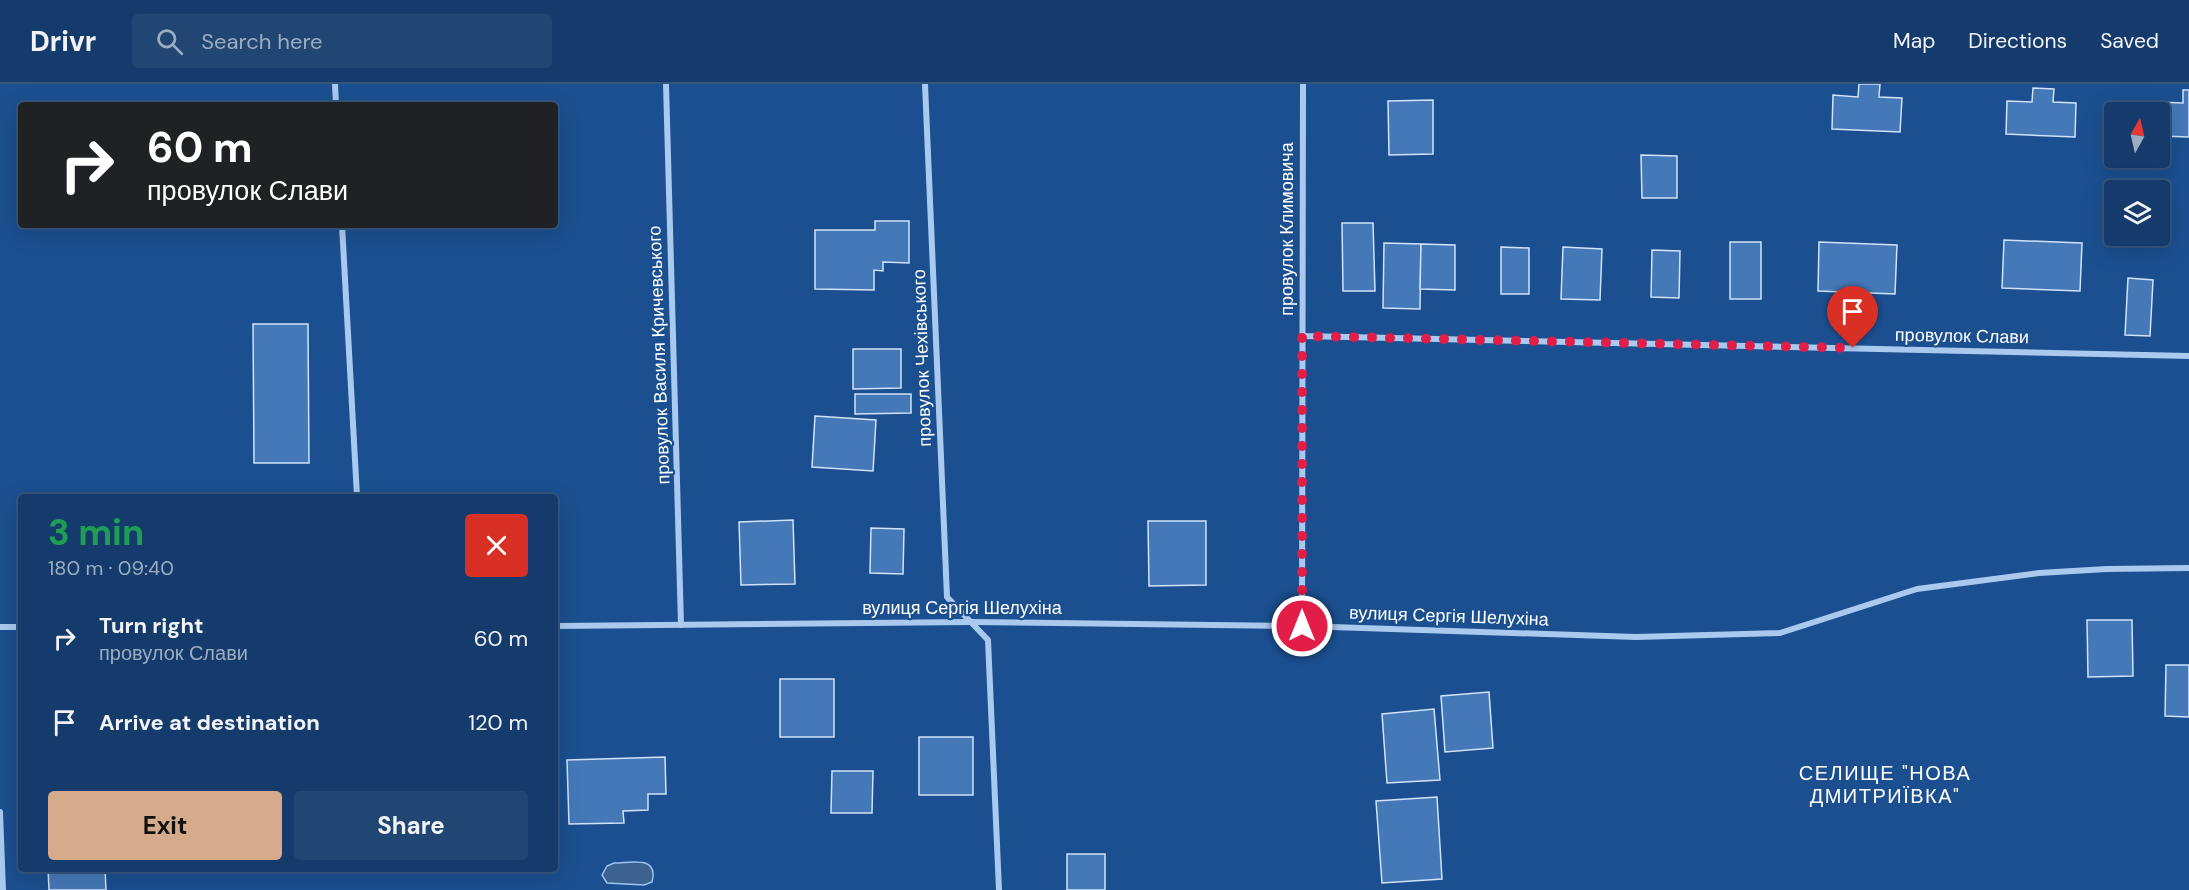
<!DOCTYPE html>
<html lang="en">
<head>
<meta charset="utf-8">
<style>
  body { margin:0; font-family:"DM Sans",sans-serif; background:#214673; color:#f1f3f6; height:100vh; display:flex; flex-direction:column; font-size:22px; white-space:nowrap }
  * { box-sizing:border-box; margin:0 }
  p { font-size:20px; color:#9dadc1 }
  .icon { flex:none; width:33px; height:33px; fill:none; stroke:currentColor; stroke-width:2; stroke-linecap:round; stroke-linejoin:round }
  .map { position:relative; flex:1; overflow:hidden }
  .drawer { position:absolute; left:18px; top:410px; width:540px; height:378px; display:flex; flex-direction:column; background:#143b6b; border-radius:6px; box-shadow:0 6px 24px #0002,0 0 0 2px #33557e }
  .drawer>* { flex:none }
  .banner { position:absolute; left:18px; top:18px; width:540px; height:126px; border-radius:6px; box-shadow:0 6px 24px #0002,0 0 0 2px #33557e; background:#202124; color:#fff; overflow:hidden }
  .needle { width:39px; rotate:8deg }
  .tools { position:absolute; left:2104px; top:18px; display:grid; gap:12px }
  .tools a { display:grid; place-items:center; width:66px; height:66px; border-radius:6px; background:#143b6b; box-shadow:0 6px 24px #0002,0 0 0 2px #33557e; font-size:30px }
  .pin { position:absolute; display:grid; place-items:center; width:51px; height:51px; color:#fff; margin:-62px -26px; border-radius:50% 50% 50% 0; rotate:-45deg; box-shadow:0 0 6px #0007 }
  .pin .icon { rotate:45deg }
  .me { position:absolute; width:66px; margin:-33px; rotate:0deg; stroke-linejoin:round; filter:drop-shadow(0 0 4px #0008) }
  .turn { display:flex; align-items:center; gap:21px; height:126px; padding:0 30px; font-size:27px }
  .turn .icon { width:78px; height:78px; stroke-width:2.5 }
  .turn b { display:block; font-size:42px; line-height:51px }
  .round { display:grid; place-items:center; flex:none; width:63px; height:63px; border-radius:6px; background:#214673 }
  .overview { display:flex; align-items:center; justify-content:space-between; height:102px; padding:0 30px }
  h1 { font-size:36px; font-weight:700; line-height:45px; color:#1e9e55 }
  .cta { display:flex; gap:12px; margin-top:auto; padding:12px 30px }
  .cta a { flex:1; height:69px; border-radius:6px; background:#d6ab8b; color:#111; font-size:24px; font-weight:700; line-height:69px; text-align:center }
  .cta a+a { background:#214673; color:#f1f3f6 }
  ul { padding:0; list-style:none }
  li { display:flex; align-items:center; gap:18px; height:84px; padding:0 30px }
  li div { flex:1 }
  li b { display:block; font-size:22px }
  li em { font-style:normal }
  header { display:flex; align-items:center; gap:36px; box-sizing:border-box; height:84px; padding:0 30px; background:#143b6b; border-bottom:2px solid #33557e }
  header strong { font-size:28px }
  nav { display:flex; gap:33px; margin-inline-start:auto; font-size:21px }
  .search { width:420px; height:54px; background:#214673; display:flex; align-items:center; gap:15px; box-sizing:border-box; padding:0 21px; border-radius:6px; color:#9dadc1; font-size:22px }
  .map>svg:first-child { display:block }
</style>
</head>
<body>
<header>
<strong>Drivr</strong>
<div class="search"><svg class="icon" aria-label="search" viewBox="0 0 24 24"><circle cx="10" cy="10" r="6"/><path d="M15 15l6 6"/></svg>Search here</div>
<nav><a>Map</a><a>Directions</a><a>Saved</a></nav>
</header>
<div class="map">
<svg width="2189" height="806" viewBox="0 0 2189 806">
  <rect width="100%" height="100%" fill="#1b4f8f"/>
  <path fill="#3c6290" stroke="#9cc4f0" stroke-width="1.5" d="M614,779C631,779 659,771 652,798L644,801L607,799L602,791L607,782Z"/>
  <g fill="#4478b7" stroke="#cfe3fa" stroke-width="1.5">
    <polygon points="1859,0 1880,0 1879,13 1902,14 1900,48 1832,45 1833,11 1858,13"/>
    <polygon points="2033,4 2054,5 2053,18 2076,19 2075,53 2006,50 2007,17 2032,18"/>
    <polygon points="2183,6 2189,6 2189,53 2160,52 2160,28 2157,28 2158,18 2183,19"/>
    <polygon points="1433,16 1433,70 1389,71 1388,17"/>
    <polygon points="1641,71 1677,72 1677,114 1642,114"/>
    <polygon points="875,137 909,137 909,179 883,178 883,187 874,186 874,206 815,205 815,146 875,146"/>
    <polygon points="1342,139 1373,139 1375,207 1343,207"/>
    <polygon points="2004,156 2082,159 2080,207 2002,204"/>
    <rect x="1730" y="158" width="31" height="57"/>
    <polygon points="1819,158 1897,161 1895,210 1818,207"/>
    <polygon points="1384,159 1421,160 1420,225 1383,224"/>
    <polygon points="1421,160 1455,161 1455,206 1420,205"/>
    <polygon points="1501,163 1529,164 1529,210 1501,210"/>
    <polygon points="1563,163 1602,165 1600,216 1561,215"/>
    <polygon points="1652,166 1680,167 1679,214 1651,213"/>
    <polygon points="2128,194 2153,196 2150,252 2125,251"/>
    <polygon points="253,240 308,240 309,379 254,379"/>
    <polygon points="853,265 901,265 901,304 853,305"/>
    <polygon points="855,310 911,310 911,329 855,330"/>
    <polygon points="815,332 876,336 873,387 812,383"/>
    <polygon points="793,436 795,500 741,501 739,438"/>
    <polygon points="1148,437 1206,437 1206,501 1149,502"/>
    <polygon points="871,444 904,445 903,490 870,489"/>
    <polygon points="2087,536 2132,536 2133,592 2088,593"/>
    <polygon points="2166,581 2189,581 2189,633 2165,632"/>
    <rect x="780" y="595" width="54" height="58"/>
    <polygon points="1489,608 1493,664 1445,668 1441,612"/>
    <polygon points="1434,625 1440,696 1387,699 1382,630"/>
    <rect x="919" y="653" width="54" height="58"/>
    <polygon points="665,673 666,710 648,710 648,726 623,727 624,739 569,740 567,676"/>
    <polygon points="832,687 873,687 872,729 831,729"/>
    <polygon points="1437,713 1442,795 1382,799 1376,717"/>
    <rect x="1067" y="770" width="38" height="36"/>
    <polygon points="48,784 105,784 106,806 49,806"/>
  </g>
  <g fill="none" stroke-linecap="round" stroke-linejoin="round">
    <g stroke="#a9c9ee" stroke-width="6">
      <polyline points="335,0 336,21"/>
      <polyline points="666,0 681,541"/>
      <polyline points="925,0 947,513 988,556 999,806"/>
      <polyline points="342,141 357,412"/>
      <polyline points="1302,252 2189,272"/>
      <polyline points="555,542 971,538 1302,542 1636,553 1780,549 1917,505 2039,489 2107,485 2189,484"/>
      <polyline points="1302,542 1303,0"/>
      <polyline points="0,543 21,543"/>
      <polyline points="0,728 3,806"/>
    </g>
  </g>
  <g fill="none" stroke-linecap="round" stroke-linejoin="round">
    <polyline stroke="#e11d48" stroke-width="10" stroke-dasharray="0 18" points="1302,542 1302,252 1853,264"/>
  </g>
  <g text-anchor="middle" stroke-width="4.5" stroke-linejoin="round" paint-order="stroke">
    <g font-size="18" fill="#fff" stroke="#1b4f8f">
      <text transform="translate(1287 145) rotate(-90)" y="6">провулок Климовича</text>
      <text transform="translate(1962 252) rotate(1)" y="6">провулок Слави</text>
      <text transform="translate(659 271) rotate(-92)" y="6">провулок Василя Кричевського</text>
      <text transform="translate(922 274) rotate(-92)" y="6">провулок Чехівського</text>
      <text x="962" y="530">вулиця Сергія Шелухіна</text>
      <text transform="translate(1449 532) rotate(2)" y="6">вулиця Сергія Шелухіна</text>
    </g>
    <g font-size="20" letter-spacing="1.5" fill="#fff" stroke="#1b4f8f">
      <text x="1885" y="696">СЕЛИЩЕ "НОВА<tspan x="1885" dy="23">ДМИТРИЇВКА"</tspan></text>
    </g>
  </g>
</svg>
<div class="tools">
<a><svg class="needle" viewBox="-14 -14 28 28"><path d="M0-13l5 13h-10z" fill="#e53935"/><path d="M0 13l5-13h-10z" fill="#9dadc1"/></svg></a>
<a><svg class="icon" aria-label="layers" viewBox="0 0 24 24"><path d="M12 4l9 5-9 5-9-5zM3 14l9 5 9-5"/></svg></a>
</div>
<div class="pin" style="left:1853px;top:264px;background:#d93025"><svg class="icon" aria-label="arrive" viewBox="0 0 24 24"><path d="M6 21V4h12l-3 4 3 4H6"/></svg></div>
<svg class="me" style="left:1302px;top:542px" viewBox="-20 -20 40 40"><circle r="17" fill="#e11d48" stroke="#fff" stroke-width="3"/><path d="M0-11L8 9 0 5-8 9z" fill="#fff"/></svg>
<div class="banner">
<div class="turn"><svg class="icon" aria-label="right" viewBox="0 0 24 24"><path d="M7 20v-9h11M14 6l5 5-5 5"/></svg><div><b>60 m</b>провулок Слави</div></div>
</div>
<section class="drawer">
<div class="overview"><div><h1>3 min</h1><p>180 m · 09:40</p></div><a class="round" style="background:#d93025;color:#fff"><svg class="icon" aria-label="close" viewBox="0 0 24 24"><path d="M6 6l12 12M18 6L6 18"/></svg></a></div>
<ul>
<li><svg class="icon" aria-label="right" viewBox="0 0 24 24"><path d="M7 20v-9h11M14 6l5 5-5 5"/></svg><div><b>Turn right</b><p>провулок Слави</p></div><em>60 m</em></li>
<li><svg class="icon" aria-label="arrive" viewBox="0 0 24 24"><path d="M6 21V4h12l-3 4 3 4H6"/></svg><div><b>Arrive at destination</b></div><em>120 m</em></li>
</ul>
<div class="cta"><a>Exit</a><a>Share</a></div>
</section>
</div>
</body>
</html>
